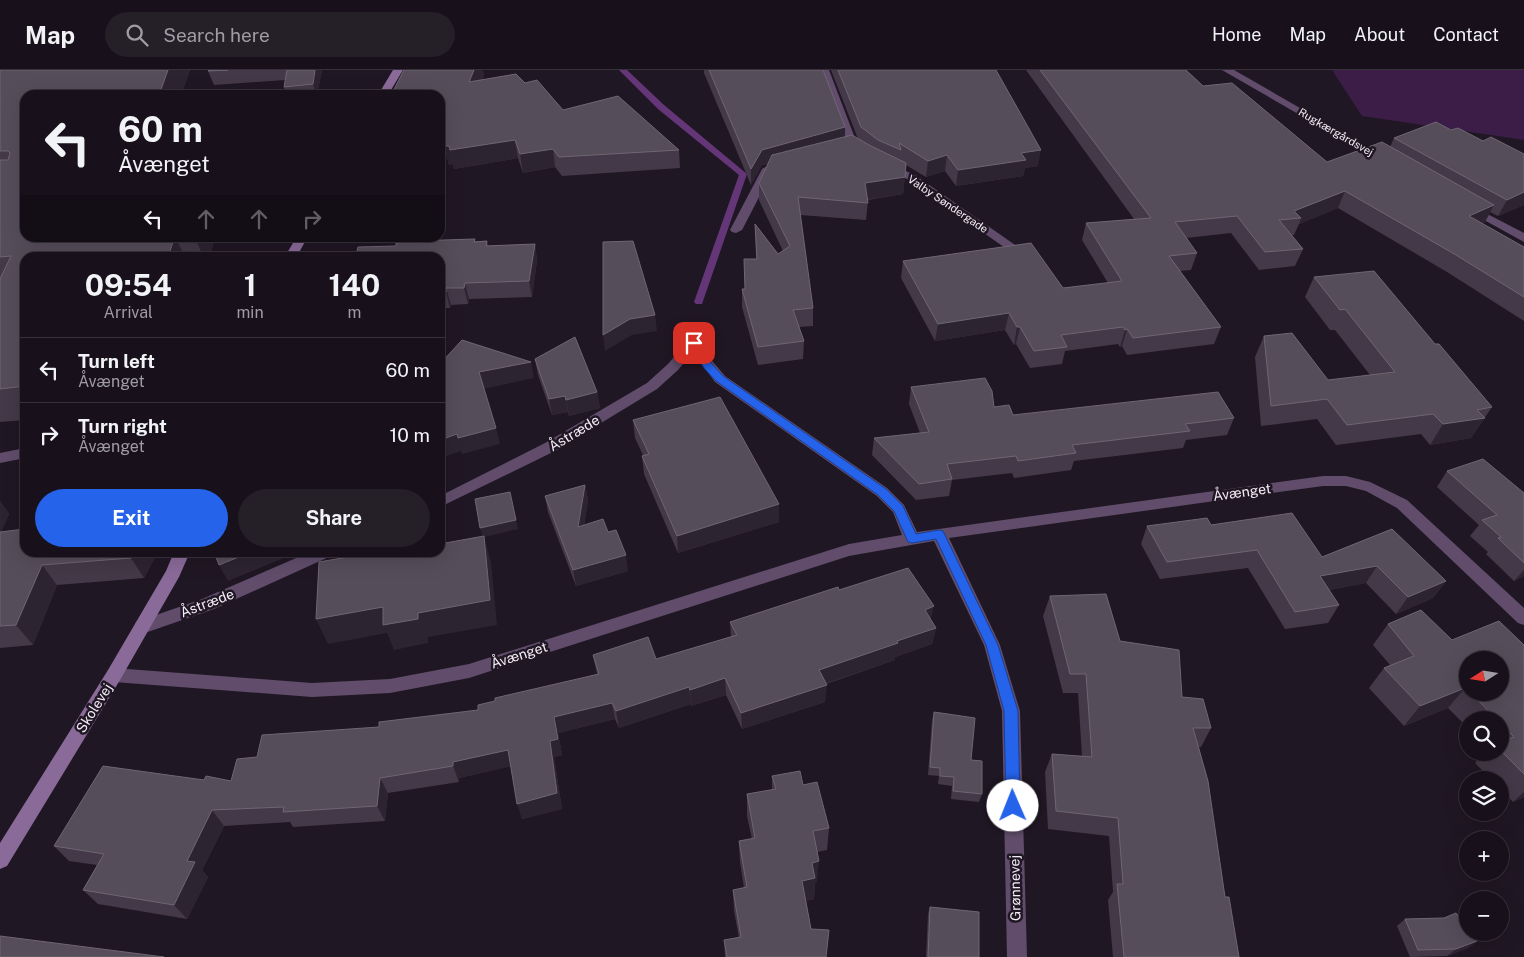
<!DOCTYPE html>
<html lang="en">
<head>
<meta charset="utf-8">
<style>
  body { margin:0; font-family:"Public Sans",sans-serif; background:#251f28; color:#f1f3f6; height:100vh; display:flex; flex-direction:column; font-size:19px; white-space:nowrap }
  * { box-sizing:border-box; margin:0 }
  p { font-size:16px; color:#9f9da3 }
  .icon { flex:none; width:28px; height:28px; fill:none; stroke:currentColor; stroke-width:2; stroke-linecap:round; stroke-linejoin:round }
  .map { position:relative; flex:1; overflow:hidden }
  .details { position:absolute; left:20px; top:182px; width:425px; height:305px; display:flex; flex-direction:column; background:#18111b; border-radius:15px; box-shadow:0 5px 20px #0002,0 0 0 1px #36313a }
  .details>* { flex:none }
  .hud { position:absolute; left:20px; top:20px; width:425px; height:152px; border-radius:15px; box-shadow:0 5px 20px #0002,0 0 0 1px #36313a; background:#18111b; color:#f1f3f6; overflow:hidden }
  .needle { width:32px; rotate:258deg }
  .fabs { position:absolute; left:1459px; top:581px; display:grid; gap:10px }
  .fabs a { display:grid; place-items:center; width:50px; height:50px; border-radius:50%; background:#18111b; box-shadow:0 5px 20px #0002,0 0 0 1px #36313a; font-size:25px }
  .pin { position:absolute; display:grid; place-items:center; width:42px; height:42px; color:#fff; margin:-21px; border-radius:10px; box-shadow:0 2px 8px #0006 }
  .me { position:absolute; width:55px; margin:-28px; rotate:359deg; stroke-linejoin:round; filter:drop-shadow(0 0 4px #0008) }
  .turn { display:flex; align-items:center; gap:18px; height:105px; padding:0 15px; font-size:22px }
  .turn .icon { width:65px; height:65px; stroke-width:2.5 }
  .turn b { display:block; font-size:35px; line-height:42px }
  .lanes { display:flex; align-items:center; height:48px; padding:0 15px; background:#0003; justify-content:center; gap:25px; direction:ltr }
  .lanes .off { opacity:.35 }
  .eta { display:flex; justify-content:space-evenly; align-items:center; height:85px; text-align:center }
  .eta b { font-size:30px; font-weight:700; line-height:35px }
  .button { display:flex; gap:10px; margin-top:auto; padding:10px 15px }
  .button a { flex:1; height:58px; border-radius:30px; background:#2563eb; color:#fff; font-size:20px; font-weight:700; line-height:58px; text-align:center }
  .button a+a { background:#251f28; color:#f1f3f6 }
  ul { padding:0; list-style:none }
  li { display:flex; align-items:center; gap:15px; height:65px; padding:0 15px; border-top:1px solid #36313a }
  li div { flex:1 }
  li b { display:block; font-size:19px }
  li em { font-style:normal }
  header { display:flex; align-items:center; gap:30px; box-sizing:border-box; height:70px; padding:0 25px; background:#18111b; border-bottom:1px solid #36313a }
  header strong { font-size:24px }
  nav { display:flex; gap:28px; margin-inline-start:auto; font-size:18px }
  .search { width:350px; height:45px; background:#251f28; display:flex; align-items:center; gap:12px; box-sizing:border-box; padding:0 18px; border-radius:28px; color:#9f9da3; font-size:19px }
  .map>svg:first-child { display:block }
</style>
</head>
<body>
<header>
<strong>Map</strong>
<div class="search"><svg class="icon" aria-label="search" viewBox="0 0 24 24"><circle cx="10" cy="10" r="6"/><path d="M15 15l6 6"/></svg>Search here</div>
<nav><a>Home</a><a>Map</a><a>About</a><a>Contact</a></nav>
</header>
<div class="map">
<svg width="1524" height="887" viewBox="0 0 1524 887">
  <rect width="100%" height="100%" fill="#201724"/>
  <polygon fill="#3b1d48" points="1332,0 1524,0 1524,70 1362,46"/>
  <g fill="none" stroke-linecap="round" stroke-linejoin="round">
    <polygon fill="#643678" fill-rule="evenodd" points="619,0 627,0 664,35 747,104 702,234 696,234 694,232 739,105 658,39"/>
    <g fill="#614d6b" fill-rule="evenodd">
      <polygon points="819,0 829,0 858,76 845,82 840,79 847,75"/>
      <polygon points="1222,0 1234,0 1387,88 1382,91 1378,90"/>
      <polygon points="887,93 915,105 1021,179 1015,183 1011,182 907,109 883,98 882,96"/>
      <polygon points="769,95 774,98 742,160 736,163 732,162 730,160 762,99"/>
      <polygon points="1470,135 1524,163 1524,172 1466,140 1464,138 1466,136"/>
      <polygon points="694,269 699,270 713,292 725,306 887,418 904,435 917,462 1323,406 1346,406 1370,412 1407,430 1524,538 1524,555 1518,553 1397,438 1366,421 1346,416 1323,416 949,468 1000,575 1020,641 1027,887 1007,887 1002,641 984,575 934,471 849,486 469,608 390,623 312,627 114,612 108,610 106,605 108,600 114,598 312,613 390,609 469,594 849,474 902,465 893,442 877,426 715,312 693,282 678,300 657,319 555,381 440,437 440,426 545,373 647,313 668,294 689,270"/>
      <polygon points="25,378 25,388 0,393 0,383"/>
      <polygon points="310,482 333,482 331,486 214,539 142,564 136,562 134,557 136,552 202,529"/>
    </g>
    <g fill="#8a6a99" fill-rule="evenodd">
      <polygon points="393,0 403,0 388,25 378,25"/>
      <polygon points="296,168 307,168 296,188 284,188"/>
      <polygon points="174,482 190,482 179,507 120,610 7,796 0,799 0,773 108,600 166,501"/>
    </g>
  </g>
  <g fill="#433948" fill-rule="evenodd">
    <polygon points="0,0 190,0 181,25 25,25 25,168 215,168 209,188 25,188 25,350 0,352"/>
    <polygon points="209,0 322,0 317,25 286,25 284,17 285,10 214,15 208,1"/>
    <polygon points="404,0 483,0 484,6 482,9 525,13 563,40 679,80 680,98 562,106 555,97 523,103 518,88 454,99 453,94 449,95 440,61 440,25"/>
    <polygon points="704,0 823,0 845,67 858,69 831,0 996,0 1038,96 1025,98 1023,106 956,116 945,101 926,107 906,95 903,124 868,130 866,150 800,145 813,238 813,256 799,257 804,271 803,289 758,295 742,237 742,219 745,219 744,189 756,189 755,154 778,184 783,181 759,130 759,113 768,94 762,95 751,115 704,3"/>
    <polygon points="1026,0 1186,0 1203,16 1327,92 1390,77 1394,68 1451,60 1524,84 1524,135 1498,146 1490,142 1485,152 1482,153 1524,177 1524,251 1447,202 1338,138 1299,154 1294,165 1292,165 1303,179 1295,196 1259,200 1231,163 1186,168 1197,183 1191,200 1180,201 1221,257 1214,274 1127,285 1122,276 1120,277 1118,274 1065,281 1062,294 1030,298 1016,274 1014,275 1005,260 935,271 901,208 903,191 1063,218 1108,213 1082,170 1086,153 1134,149"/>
    <polygon points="475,171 487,171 488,176 535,174 537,190 532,227 469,229 468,234 451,235 450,238 440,238 440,188"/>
    <polygon points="1314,207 1435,274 1492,337 1471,368 1430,375 1421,364 1336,375 1317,349 1261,356 1255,287 1264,266 1328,310 1370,305 1335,260 1330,260 1305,227"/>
    <polygon points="535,289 597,322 600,338 569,346 568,342 552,345 538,305"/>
    <polygon points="911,317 994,337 1013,345 1234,348 1227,365 1186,370 1183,378 1074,391 1071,400 1014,408 1012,403 952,410 949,426 916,430 872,385 874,368 920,363 909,334"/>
    <polygon points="633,350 779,452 678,483 644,404 642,386 643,385 635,368"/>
    <polygon points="1447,401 1524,423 1524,506 1514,511 1486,484 1488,482 1470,466 1479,455 1437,417"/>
    <polygon points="585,415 588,431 584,455 608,462 628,501 576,516 548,442 545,426"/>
    <polygon points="0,431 9,444 1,462 156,482 154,489 144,508 57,515 33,575 0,578"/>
    <polygon points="1211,455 1322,487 1392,459 1446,511 1433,528 1396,544 1366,513 1329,520 1339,535 1328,553 1285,559 1248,498 1160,509 1141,474 1147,456"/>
    <polygon points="839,520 931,550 936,558 932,574 895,587 895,590 826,614 825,632 742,659 726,625 691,636 691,634 619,658 615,649 558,663 562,685 554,687 562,739 522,749 511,696 459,708 459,712 388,723 385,751 293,757 290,752 224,756 202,800 208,807 187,849 98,834 83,820 97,795 69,791 54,776 204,710 231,711 257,687 379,657 478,640 495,631 597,604 593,585 656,589 731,567 730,552"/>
    <polygon points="1050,526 1120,571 1182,627 1211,658 1201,677 1199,677 1225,827 1239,887 1113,887 1108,830 1113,822 1109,766 1048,759 1045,702 1052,684 1082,686 1078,623 1063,623 1043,546"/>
    <path d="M1388,554L1452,570L1524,575V727L1513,732L1500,718V710H1492L1475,693L1485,682H1500V650H1468V658L1448,638L1404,656L1369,618L1384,598L1390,595L1373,575ZM1468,590L1500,622H1468Z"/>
    <polygon points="934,642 971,690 982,724 979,732 951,729 952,716 938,714 939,706 928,705 932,650"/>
    <polygon points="772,706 803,715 829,758 827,780 817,782 817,812 815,813 814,829 806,831 811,859 826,887 725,887 724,870 739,868 734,841 733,820 744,818 740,792 739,771 752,769 747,746 747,724 772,720"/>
    <polygon points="930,837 979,887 926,887 928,844"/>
    <polygon points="1405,849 1477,871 1468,878 1447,886 1410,887 1397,856"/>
  </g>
  <g fill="#2d2432">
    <polygon points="168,0 190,0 181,25 159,25"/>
    <polygon points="315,0 322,0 317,25 316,25 313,14"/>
    <polygon points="474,0 483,0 484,6 472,30 469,12"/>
    <polygon points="845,57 845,73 762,95 751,115 751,99 762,80"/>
    <polygon points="515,70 518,88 454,99 450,80"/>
    <polygon points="444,76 449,76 453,94 449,95"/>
    <polygon points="553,79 555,97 523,103 520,84"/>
    <polygon points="1041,80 1038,96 1025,98 1023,106 956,116 958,100 1021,83"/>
    <polygon points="947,85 945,101 926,107 928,91"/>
    <polygon points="905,107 903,124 864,130 865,113"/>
    <polygon points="1345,121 1338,138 1299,154 1301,148 1294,141"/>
    <polygon points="1524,122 1524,135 1498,146 1507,130"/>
    <polygon points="1494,135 1485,152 1460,163 1469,146"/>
    <polygon points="174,168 176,168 185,188 168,188"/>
    <polygon points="195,168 215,168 209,188 204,188"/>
    <polygon points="535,174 537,190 532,227 529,211"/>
    <polygon points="465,213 469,229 468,234 464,218"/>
    <polygon points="446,218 451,235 450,238 446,222"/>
    <polygon points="1009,243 1005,260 935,271 938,254"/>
    <polygon points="655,245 657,261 632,265 605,281 603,265 630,249"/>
    <polygon points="1017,257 1020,257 1016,274 1014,275"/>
    <polygon points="1127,259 1122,276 1120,277 1125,260"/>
    <polygon points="531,292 534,308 483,319 479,302"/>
    <polygon points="597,322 600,338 569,346 566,330"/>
    <polygon points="565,326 568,342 552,345 549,329"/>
    <polygon points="1485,348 1471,368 1430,375 1443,354"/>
    <polygon points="496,358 500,374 462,384 461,381 440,388 440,370 457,364"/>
    <polygon points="585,415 588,431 581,473 578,457"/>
    <polygon points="510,422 518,459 484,467 491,492 497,555 428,567 428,573 394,580 387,563 328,574 316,549 383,537 418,543 483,467 480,458"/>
    <polygon points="0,431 9,444 0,465"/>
    <polygon points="779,434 779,452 678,483 677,466"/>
    <polygon points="134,482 156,482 154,489 144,508 131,488"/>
    <polygon points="251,482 298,482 228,511 219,495"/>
    <polygon points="626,485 628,501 576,516 573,500"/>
    <polygon points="42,495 57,515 33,575 16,555"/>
    <polygon points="1377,496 1366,513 1309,524 1320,506"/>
    <polygon points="1524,500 1524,506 1514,511"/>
    <polygon points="1446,511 1433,528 1396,544 1408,527"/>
    <polygon points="934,536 930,553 925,540"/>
    <polygon points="936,558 932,574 895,587 895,590 818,616 819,600 897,571"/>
    <polygon points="725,608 726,625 691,636 690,620"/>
    <polygon points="827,615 825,632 742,659 741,643"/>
    <polygon points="689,617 691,634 619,658 616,641"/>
    <polygon points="1465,618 1448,638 1404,656 1420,636"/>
    <polygon points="612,633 615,649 558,663 562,685 554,687 562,739 522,749 517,734 550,671 554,647"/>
    <polygon points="508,680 513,696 459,708 459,712 453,696 453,692"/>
    <polygon points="380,708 388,723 385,751 377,736"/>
    <polygon points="1524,722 1524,727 1513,732"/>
    <polygon points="212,740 224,756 202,800 208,807 187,849 174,835 187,791"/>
    <polygon points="819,791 817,812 815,813 814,829 801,832 802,811 812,793"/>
    <polygon points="1477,871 1468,878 1447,886 1456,879"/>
  </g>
  <g fill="#564d5b" stroke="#6f6673">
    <polygon points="0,0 168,0 159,25 25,25 25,168 174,168 168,188 25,188 25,316 0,319 0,209 11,186 0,187 0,90 8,90 10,83 8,81 0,81"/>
    <polygon points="209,0 228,0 208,1"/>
    <polygon points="287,0 315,0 313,14 284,17"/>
    <polygon points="404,0 474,0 469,12 516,4 525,13 537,10 563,40 618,26 679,80 559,87 553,79 520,84 515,70 450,80 449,76 444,76 440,60 440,53 442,43 440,43 440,25 391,25"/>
    <polygon points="709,0 823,0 845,57 762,80 751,99"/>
    <polygon points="838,0 996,0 1041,80 1021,83 1026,90 958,100 947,85 928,91 899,73 901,80 878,70 861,57"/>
    <polygon points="1040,0 1186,0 1203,16 1232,13 1327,92 1382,72 1494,135 1469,146 1524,177 1524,227 1456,185 1345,121 1294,141 1301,148 1279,150 1303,179 1265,182 1237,146 1175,152 1197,183 1169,186 1221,257 1133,268 1127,259 1125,260 1123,257 1061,265 1067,277 1034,281 1020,257 1017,257 1009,243 938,254 903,191 1031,173 1063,218 1122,211 1086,153 1151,148"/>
    <polygon points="1436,52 1451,60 1458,58 1483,71 1491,67 1524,84 1524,122 1507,130 1394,68"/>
    <polygon points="852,65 869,75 906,93 905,107 865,113 868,133 798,127 813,238 793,240 804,271 758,277 742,219 745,219 744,189 757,189 755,154 778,184 790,176 759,113 772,85"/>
    <polygon points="475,169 474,172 487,171 486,176 535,174 529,211 465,213 464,218 446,218 446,222 440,222 440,188 355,188 358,177 396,176 396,173 411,172 412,171"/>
    <polygon points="633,171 655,245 630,249 603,265 603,172"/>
    <polygon points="1374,201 1435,274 1439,274 1492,337 1477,340 1485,348 1443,354 1433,344 1347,355 1327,329 1271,336 1264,266 1292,263 1328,310 1395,302 1345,239 1340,240 1314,207"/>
    <polygon points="575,267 597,322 566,330 565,326 549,329 535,289"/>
    <polygon points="462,270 531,292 479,302 496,358 458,368 457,364 440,370 440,294"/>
    <polygon points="985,308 992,321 994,337 1009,335 1013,345 1218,322 1234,348 1185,354 1190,361 1072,375 1076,383 1018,391 1016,386 947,394 952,409 919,414 874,368 929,362 911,317"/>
    <polygon points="720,327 779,434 677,466 642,386 649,384 633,350"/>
    <polygon points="1483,389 1524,423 1524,493 1498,468 1501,467 1482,450 1497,445 1447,401"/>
    <polygon points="585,415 578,457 603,449 608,462 616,460 626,485 573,500 545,426"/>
    <polygon points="510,422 516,450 480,458 475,429"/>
    <polygon points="1292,443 1322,487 1392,459 1446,511 1408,527 1377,496 1320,506 1339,535 1295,542 1257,480 1167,492 1147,456 1207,448 1211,455"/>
    <polygon points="25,459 25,482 134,482 131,488 42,495 16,555 0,556 0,462"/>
    <polygon points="484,466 490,530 418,543 418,549 383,555 383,537 316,549 319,492 377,482 383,482 383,483 389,482 440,482 440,474"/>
    <polygon points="214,482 251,482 219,495"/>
    <polygon points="908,498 934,536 925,540 936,558 897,571 898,573 819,600 827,615 741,643 725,608 690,620 689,617 616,641 612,633 554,647 558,669 550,671 557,723 517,734 508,680 453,692 453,696 380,708 377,736 283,742 284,737 212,740 187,791 195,792 174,835 83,820 104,784 54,776 103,696 204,710 206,706 231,711 237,689 257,687 262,665 379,657 379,652 478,640 478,635 495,631 495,628 599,604 593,585 648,567 656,589 737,565 730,552 838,517 839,520"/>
    <polygon points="1106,524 1120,571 1179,580 1182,627 1203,629 1211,658 1193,658 1208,711 1225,827 1229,827 1239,887 1124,887 1117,814 1123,814 1118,748 1056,741 1052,684 1092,687 1086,604 1070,604 1050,526"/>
    <polygon points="1421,540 1452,570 1499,551 1524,575 1524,704 1500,680 1500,672 1514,667 1500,653 1500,650 1497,650 1470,622 1500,622 1500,590 1468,590 1468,620 1465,618 1420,636 1384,598 1414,586 1388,554"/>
    <polygon points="934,642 975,648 971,690 982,691 982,724 953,721 954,707 940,706 940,698 930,697"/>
    <polygon points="800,701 803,715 817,712 829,758 813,761 819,791 812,793 815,808 802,811 811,859 829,860 826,887 727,887 724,870 741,867 733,820 747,817 739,771 755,768 747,724 776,719 772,706"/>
    <polygon points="930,837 979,842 979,887 928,887"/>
    <polygon points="1456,843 1468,858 1468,862 1471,862 1477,871 1456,879 1418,880 1405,849 1444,848"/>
    <polygon points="0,866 164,887 0,887"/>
  </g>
  <polygon fill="#2563eb" stroke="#184099" points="694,270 698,271 711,293 723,306 886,419 903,436 916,464 939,460 943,461 998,575 1018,641 1020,736 1018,740 1013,742 1008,740 1006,736 1004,641 986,575 936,469 912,473 908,472 894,441 878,425 716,311 704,298 689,273"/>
  <g text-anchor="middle" stroke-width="5" stroke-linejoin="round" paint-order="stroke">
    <g font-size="11" fill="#f3ecf6" stroke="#201724">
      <text transform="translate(1336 62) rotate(30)" y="4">Rugkærgårdsvej</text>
      <text transform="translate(948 134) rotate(34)" y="4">Valby Søndergade</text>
    </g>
    <g font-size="14" fill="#f3ecf6" stroke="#201724">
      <text transform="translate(574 363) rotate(-31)" y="5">Åstræde</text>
      <text transform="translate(1242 422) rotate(-8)" y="5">Åvænget</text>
      <text transform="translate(207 533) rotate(-21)" y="5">Åstræde</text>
      <text transform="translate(519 585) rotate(-18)" y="5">Åvænget</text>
      <text transform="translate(94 638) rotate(-58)" y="5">Skolevej</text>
      <text transform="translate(1015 818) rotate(-91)" y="5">Grønnevej</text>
    </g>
  </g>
</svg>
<div class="fabs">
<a><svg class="needle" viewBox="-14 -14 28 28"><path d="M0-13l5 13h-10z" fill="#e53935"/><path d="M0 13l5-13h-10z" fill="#9f9da3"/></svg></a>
<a><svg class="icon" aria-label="search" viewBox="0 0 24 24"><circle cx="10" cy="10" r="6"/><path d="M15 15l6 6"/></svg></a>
<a><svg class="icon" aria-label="layers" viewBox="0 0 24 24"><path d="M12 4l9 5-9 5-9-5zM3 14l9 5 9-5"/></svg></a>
<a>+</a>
<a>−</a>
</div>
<div class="pin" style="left:694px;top:273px;background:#d93025"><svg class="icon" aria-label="arrive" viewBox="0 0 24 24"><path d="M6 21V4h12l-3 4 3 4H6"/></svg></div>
<svg class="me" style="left:1013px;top:736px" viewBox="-20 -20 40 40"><circle r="19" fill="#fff"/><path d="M0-13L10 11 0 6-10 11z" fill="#2563eb"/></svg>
<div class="hud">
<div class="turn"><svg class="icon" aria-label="left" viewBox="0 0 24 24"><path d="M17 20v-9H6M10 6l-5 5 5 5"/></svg><div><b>60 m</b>Åvænget</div></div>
<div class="lanes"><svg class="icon" aria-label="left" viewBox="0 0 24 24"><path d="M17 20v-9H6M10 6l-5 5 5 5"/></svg><svg class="icon off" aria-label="ahead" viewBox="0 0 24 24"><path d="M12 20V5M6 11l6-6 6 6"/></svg><svg class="icon off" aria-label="ahead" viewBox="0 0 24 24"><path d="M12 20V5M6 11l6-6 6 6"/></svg><svg class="icon off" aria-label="right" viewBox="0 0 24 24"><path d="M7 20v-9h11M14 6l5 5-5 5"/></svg></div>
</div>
<section class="details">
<div class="eta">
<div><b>09:54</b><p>Arrival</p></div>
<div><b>1</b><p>min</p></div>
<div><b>140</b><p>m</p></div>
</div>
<ul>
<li><svg class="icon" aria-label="left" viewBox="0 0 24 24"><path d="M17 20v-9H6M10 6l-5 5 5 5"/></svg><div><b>Turn left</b><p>Åvænget</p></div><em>60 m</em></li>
<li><svg class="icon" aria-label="right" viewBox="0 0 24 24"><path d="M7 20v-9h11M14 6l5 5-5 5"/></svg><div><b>Turn right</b><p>Åvænget</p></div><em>10 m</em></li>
</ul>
<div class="button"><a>Exit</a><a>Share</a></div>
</section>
</div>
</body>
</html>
